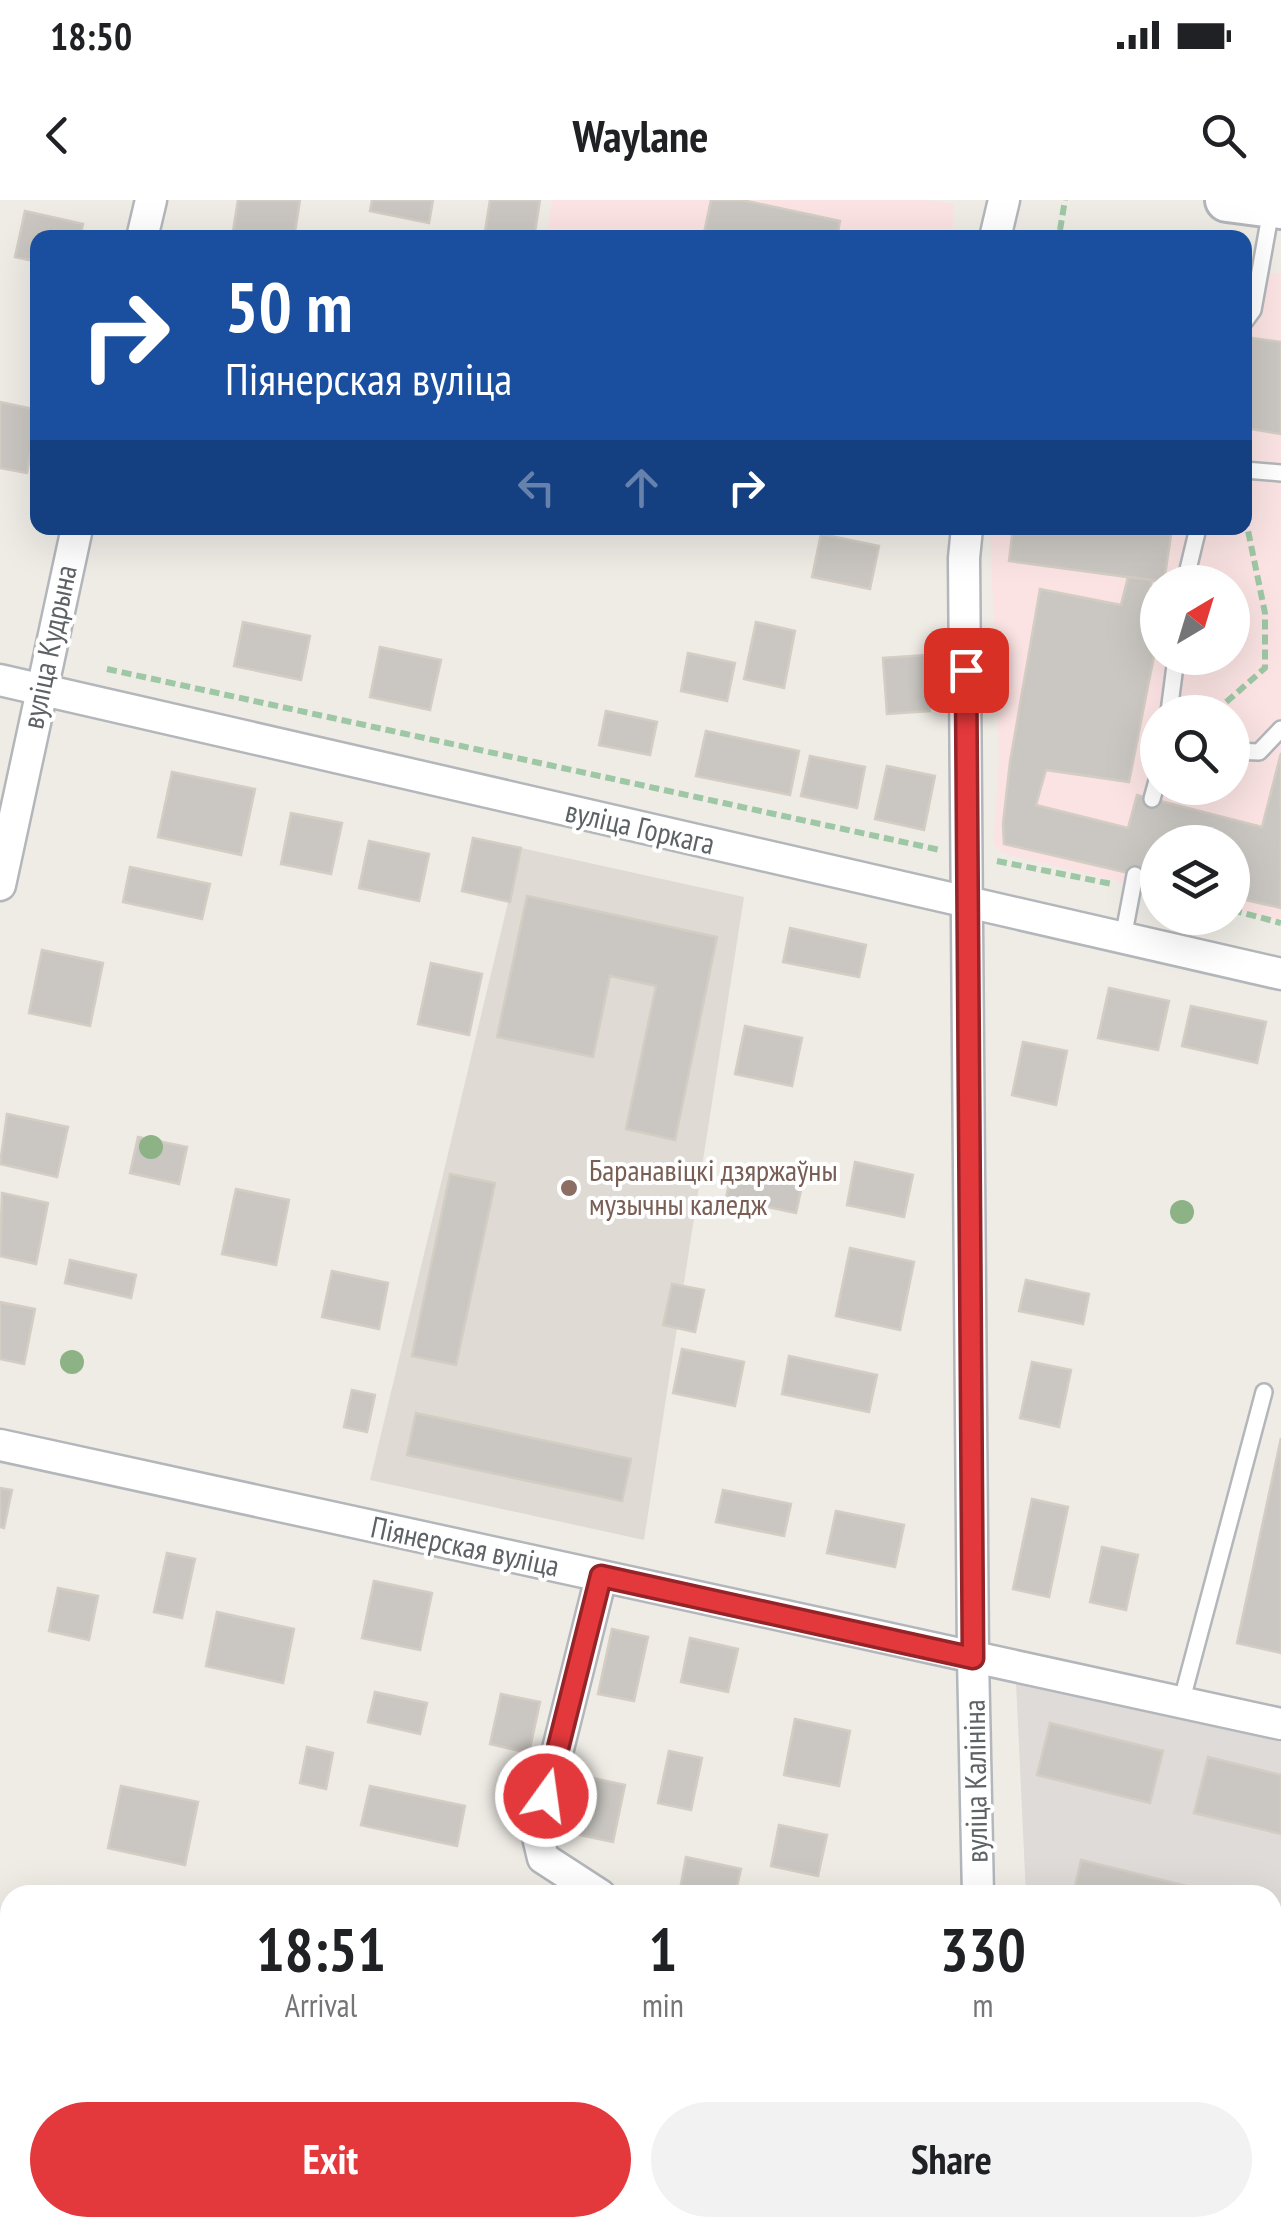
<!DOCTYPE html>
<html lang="en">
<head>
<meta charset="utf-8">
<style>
  body { margin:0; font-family:"PT Sans Narrow",sans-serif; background:#f2f2f2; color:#202124; height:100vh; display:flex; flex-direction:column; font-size:38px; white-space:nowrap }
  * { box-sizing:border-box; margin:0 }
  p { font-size:32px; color:#757577 }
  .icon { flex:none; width:55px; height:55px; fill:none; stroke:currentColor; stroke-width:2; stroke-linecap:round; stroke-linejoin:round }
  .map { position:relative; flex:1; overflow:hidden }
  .drawer { position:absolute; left:0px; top:1685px; width:1282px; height:352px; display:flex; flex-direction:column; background:#fff; border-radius:30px 30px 0 0; box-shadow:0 10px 40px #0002 }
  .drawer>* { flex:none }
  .hud { position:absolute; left:30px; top:30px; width:1222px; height:305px; border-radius:20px; box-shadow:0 10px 40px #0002; background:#1a4fa0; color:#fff; overflow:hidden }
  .needle { width:65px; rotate:38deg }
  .tools { position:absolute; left:1140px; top:365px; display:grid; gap:20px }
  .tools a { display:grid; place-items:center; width:110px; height:110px; border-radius:50%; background:#fff; box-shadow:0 10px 40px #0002; font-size:50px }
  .pin { position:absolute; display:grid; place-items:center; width:85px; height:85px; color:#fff; margin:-42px; border-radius:20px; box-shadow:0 5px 15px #0006 }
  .me { position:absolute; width:110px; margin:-55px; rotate:14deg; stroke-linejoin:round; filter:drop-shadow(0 0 8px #0008) }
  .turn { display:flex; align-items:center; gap:35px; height:210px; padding:0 30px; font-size:45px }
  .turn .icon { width:130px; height:130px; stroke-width:2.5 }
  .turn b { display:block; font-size:70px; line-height:85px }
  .lanes { display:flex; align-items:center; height:95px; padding:0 30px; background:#0003; justify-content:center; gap:50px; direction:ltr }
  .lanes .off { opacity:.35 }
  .eta { display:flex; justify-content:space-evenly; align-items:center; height:170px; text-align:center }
  .eta b { font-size:60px; font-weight:600; line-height:70px }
  .action { display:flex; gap:20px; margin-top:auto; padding:20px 30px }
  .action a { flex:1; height:115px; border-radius:60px; background:#e3383c; color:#fff; font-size:40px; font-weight:600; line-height:115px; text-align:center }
  .action a+a { background:#f2f2f2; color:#202124 }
  .status { display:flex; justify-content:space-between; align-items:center; height:70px; padding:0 50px; background:#fff; direction:ltr }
  .status svg { height:28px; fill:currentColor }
  header { display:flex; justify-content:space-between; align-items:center; height:130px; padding:0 30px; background:#fff; font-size:45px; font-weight:600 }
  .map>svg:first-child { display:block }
</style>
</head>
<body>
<div class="status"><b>18:50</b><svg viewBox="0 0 49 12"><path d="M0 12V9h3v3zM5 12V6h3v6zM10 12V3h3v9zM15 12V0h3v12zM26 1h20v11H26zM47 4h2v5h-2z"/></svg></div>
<header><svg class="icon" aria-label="back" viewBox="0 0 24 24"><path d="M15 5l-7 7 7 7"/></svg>Waylane<svg class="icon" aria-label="search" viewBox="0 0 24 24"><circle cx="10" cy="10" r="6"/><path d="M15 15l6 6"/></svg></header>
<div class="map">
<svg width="1281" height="2036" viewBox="0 0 1281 2036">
  <rect width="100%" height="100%" fill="#efece6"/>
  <polygon fill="#dedbd8" points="1016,1483 1281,1542 1281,1788 1273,1786 1272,1695 1026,1695"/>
  <polygon fill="#dfdbd4" points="521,648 744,697 644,1340 370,1280"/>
  <g fill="#fbe3e3" fill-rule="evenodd">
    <polygon points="552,0 925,0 954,4 952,37 546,38"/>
    <path d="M1245,69L1281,74V721L1233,709L1232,642H1158L1157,691L1002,653L993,643L999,559L990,328H1245ZM1158,382H1232V458H1158ZM1158,512H1232V588H1158Z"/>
  </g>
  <g fill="#cac7c2" stroke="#d4cdc4" stroke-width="2.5">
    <polygon points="238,0 300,0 294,38 232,38"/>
    <polygon points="372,0 433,0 429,23 370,11"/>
    <polygon points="490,0 540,0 534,38 484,38"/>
    <polygon points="711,0 742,0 840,21 837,38 703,38"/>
    <polygon points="25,11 83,24 80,38 38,38 38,62 15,57"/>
    <polygon points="1245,137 1281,142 1281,234 1245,228"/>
    <polygon points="0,202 38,210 27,273 0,268"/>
    <polygon points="1013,328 1172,328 1164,382 1009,361"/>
    <polygon points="821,334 879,346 870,389 812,377"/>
    <polygon points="1128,377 1152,380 1146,409 1158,411 1158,436 1129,582 1046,570 1036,605 1128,628 1137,595 1262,627 1281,553 1281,708 1232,697 1232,642 1158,642 1158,680 1004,644 1003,624 1010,562 1040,389 1121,405"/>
    <polygon points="243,422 310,436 301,480 234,466"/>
    <polygon points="756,422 795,431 784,488 744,479"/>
    <polygon points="380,447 441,460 430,510 370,497"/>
    <polygon points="688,453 735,463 727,501 681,491"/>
    <polygon points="926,455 930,511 887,514 883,458"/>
    <polygon points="606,511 657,522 650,555 599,545"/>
    <polygon points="706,531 799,551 790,595 696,576"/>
    <polygon points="810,556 865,567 857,608 801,596"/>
    <polygon points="887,566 935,576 924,630 875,619"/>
    <polygon points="172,572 255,589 241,655 158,637"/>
    <polygon points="291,613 342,623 331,674 281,664"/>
    <polygon points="473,638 521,648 510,702 462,691"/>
    <polygon points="369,641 429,654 419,701 359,688"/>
    <polygon points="130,667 210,684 202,719 123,702"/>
    <polygon points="527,696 717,737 675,940 626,929 656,786 610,776 593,857 497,837"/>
    <polygon points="790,728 866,745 859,777 783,762"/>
    <polygon points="42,750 103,763 90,826 29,813"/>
    <polygon points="431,763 482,774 469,835 418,824"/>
    <polygon points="1109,788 1169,801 1158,850 1098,838"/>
    <polygon points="1191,806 1266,822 1257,863 1182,846"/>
    <polygon points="745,826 802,838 792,886 735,874"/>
    <polygon points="1023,842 1067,851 1056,905 1012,895"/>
    <polygon points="7,914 68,927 57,977 0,964"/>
    <polygon points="138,937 187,947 179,984 130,973"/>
    <polygon points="855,962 913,975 904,1017 847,1005"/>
    <polygon points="733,966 803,981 796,1013 726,998"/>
    <polygon points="450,974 495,983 456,1165 412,1156"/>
    <polygon points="236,989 289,1000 276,1065 222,1054"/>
    <polygon points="2,993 48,1003 36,1064 0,1056"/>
    <polygon points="850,1048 914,1062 900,1130 836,1116"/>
    <polygon points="70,1060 136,1075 131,1098 65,1083"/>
    <polygon points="332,1071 388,1083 379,1129 322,1117"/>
    <polygon points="1026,1080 1089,1094 1083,1124 1019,1111"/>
    <polygon points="672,1084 704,1090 695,1132 663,1125"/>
    <polygon points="0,1102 35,1109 24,1164 0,1159"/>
    <polygon points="682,1149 744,1162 735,1206 673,1193"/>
    <polygon points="789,1156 877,1175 869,1212 782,1194"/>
    <polygon points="1032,1162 1071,1170 1059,1227 1020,1218"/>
    <polygon points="352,1190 375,1195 367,1232 344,1227"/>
    <polygon points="416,1213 631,1259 622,1301 407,1255"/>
    <polygon points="1281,1238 1281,1453 1237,1443"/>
    <polygon points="0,1288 12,1290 4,1328 0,1327"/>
    <polygon points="723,1290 791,1304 784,1336 716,1322"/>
    <polygon points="1032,1299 1068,1307 1049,1397 1013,1389"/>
    <polygon points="836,1311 904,1325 895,1367 827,1353"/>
    <polygon points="1102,1347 1138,1355 1126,1410 1090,1402"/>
    <polygon points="167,1353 195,1359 182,1418 154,1412"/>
    <polygon points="374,1381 432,1393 420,1450 362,1438"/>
    <polygon points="58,1388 98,1396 89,1440 49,1431"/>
    <polygon points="217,1412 294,1429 283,1483 206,1466"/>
    <polygon points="612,1429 648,1437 634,1501 598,1494"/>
    <polygon points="690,1438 738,1449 728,1492 681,1482"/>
    <polygon points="375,1492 427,1503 420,1534 368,1522"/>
    <polygon points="501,1494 540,1502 529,1553 490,1544"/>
    <polygon points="795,1519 850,1531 839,1586 784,1575"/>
    <polygon points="1050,1523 1163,1551 1150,1603 1037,1575"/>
    <polygon points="307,1547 333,1553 326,1589 300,1583"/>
    <polygon points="669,1551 702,1558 691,1610 658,1603"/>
    <polygon points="1208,1557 1281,1575 1281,1634 1194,1613"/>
    <polygon points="592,1578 625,1585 613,1642 580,1635"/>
    <polygon points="121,1586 198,1602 185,1665 108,1648"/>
    <polygon points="370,1586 465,1606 457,1646 361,1625"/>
    <polygon points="779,1625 827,1635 818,1676 771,1666"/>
    <polygon points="686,1657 741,1669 735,1695 679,1695"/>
    <polygon points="1081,1660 1223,1695 1073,1695"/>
    <polygon points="1272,1707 1281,1709 1281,1748 1275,1774"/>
    <polygon points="1272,1843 1281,1845 1281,1898 1272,1896"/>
    <polygon points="0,1909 10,1912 10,1966 0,1964"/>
    <polygon points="274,2028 310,2028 308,2035"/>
    <polygon points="358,2028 427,2028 425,2036 361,2036 357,2035"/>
    <polygon points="445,2028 461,2028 501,2036 443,2036"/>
    <polygon points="617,2028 643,2028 678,2036 614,2036"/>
    <polygon points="795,2028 822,2028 821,2036 793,2036"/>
    <polygon points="1029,2028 1113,2028 1113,2029 1029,2032"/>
  </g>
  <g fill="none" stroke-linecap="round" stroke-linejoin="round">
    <g stroke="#b3b6ba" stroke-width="20">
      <g id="service">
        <polyline points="1245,121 1253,110 1271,10"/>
        <polyline points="1245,270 1281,273"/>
        <polyline points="1185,382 1198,328"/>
        <polyline points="1169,512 1176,458"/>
        <polyline points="1232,551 1259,552 1281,529"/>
        <polyline points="1152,599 1158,577"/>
        <polyline points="1123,738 1135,675"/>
        <polyline points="1181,1503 1264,1192"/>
      </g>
    </g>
    <g stroke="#b3b6ba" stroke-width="35">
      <g id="minor">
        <polyline points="142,38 151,0"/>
        <polyline points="995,38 1004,0"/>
        <polyline points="967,328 964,358 973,1458 978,1695"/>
        <polyline points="0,480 1281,774"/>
        <polyline points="0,685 77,328"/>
        <polyline points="0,1245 1281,1524"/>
        <polyline points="600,1695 543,1658 537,1633 601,1377"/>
        <polyline points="1272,1935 1281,1937"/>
        <polyline points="987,2028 987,2036"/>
      </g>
    </g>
    <g stroke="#b2b6ba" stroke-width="48">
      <g id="secondary">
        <polyline points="1227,0 1281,7"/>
        <polyline points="0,2031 20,2036"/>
      </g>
    </g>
    <g stroke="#9dc7a5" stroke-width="6" stroke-dasharray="10 5" stroke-linecap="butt">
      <polyline points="1060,30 1065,0"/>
      <polyline points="107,469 940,650"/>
      <polyline points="1215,512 1265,468 1265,413 1245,316"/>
      <polyline points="997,661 1112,684"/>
      <polyline points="1232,710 1281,723"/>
    </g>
    <use href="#service" stroke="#fff" stroke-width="15"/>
    <use href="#minor" stroke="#fff" stroke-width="30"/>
    <use href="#secondary" stroke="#fff" stroke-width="42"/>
  </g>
  <g fill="#8db286">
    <circle cx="151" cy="947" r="12"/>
    <circle cx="1182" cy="1012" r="12"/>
    <circle cx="72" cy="1162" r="12"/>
  </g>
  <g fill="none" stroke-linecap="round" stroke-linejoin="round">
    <g stroke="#942427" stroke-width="25">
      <polyline id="route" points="546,1596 601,1376 973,1458 966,470"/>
    </g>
    <use href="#route" stroke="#e3383c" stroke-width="18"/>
  </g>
  <circle fill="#8d6e63" stroke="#fff" stroke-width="4" cx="569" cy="988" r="10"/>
  <g text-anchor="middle" stroke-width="8" stroke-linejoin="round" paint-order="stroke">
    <g font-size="30" fill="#5d6265" stroke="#fff">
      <text transform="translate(50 447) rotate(-78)" y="10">вуліца Кудрына</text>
      <text transform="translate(640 628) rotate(13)" y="10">вуліца Горкага</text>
      <text transform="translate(465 1347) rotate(12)" y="10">Піянерская вуліца</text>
      <text transform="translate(976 1581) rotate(-91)" y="10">вуліца Калініна</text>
    </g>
    <g font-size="30" fill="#785e54" stroke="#fff" text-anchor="start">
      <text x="589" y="981">Баранавіцкі дзяржаўны<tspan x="589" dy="34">музычны каледж</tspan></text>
    </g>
  </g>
</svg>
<div class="tools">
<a><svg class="needle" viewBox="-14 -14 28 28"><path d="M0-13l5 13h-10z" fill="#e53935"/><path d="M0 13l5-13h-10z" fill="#757577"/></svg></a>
<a><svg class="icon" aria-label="search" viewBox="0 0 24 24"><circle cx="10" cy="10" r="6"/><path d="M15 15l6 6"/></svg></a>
<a><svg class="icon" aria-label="layers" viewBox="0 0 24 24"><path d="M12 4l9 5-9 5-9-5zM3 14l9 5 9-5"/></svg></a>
</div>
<div class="pin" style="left:966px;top:470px;background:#d93025"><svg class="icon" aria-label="arrive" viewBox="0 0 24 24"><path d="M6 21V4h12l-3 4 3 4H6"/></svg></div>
<svg class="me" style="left:546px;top:1596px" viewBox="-20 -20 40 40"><circle r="17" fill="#e3383c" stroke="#fff" stroke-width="3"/><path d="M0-11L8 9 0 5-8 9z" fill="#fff"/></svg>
<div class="hud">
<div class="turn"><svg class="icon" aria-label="right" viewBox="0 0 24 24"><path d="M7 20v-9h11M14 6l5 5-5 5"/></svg><div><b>50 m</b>Піянерская вуліца</div></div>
<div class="lanes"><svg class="icon off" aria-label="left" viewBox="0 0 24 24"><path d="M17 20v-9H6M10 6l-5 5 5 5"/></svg><svg class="icon off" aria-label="ahead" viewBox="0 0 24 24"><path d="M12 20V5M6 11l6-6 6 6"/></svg><svg class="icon" aria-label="right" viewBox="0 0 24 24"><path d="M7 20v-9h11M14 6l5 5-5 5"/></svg></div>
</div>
<section class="drawer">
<div class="eta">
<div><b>18:51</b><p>Arrival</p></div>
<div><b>1</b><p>min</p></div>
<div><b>330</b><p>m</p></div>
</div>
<div class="action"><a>Exit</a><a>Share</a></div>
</section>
</div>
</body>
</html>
